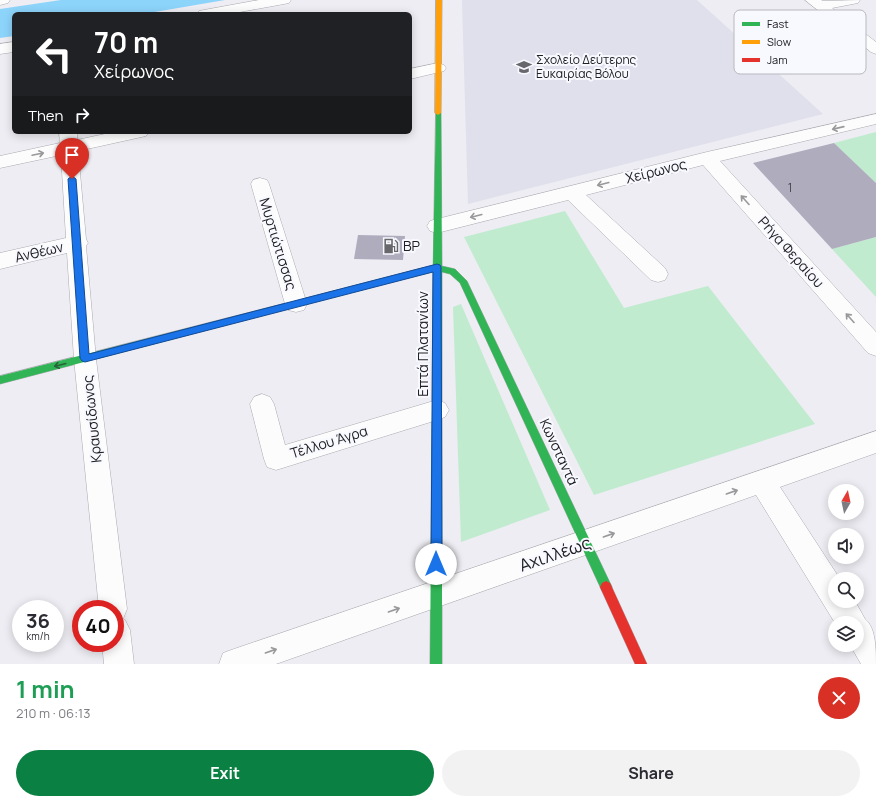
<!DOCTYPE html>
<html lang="en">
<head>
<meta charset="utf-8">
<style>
  body { margin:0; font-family:Manrope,sans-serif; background:#f2f2f3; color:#2b2b33; height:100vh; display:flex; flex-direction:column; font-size:15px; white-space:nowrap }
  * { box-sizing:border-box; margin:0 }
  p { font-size:13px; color:#7c7c81 }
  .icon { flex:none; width:22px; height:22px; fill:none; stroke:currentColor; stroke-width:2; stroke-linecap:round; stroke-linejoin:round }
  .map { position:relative; height:664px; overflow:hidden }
  .panel { display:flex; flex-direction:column; background:#fff; flex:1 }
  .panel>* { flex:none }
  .hud { position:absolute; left:12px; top:12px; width:400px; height:122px; border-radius:6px; box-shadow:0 2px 10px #0003; background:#202124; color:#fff; overflow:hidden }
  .needle { width:26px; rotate:9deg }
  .tools { position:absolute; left:828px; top:484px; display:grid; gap:8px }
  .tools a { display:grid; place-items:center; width:36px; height:36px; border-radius:50%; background:#fff; box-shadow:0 2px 10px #0003; font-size:20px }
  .speed { position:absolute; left:12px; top:600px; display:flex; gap:8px; font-size:20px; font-weight:700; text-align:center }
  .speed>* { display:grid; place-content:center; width:52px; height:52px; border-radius:50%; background:#fff; box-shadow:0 2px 10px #0003; line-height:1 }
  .speed small { font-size:10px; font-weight:400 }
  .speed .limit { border:6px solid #d22; background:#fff; color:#111 }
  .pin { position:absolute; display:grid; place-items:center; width:34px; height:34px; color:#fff; margin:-41px -17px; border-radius:50% 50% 50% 0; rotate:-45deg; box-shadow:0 0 4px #0007 }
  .pin .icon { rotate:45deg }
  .me { position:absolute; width:44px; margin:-22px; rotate:0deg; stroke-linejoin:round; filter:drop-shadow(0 0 3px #0008) }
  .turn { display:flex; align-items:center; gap:14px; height:84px; padding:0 16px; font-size:18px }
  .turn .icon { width:52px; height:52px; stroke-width:2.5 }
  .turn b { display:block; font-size:28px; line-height:34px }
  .then { display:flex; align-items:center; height:38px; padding:0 16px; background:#0003; gap:8px; font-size:15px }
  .round { display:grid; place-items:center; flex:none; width:42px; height:42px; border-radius:21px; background:#f2f2f3 }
  .headline { display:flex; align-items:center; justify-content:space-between; height:68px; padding:0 16px }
  h1 { font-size:24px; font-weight:700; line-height:30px; color:#1e9e55 }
  .action { display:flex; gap:8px; margin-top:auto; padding:8px 16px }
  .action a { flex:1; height:46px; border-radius:24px; background:#0b8043; color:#fff; font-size:16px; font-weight:700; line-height:46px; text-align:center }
  .action a+a { background:#f2f2f3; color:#2b2b33 }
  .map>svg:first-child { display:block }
</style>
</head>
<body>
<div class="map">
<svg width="876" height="664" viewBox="0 0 876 664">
  <rect width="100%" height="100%" fill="#ededf3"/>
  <polygon fill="#dfe0ec" points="462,0 697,0 823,114 468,204"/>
  <g fill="#c0ebce">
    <polygon points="876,132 876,183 834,143"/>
    <polygon points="565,211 624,308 708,286 815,424 594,495 464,237"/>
    <polygon points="876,237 876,297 832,249"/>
    <polygon points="461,304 550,510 461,542 453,307"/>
  </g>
  <polygon fill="#8dd4fb" points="61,0 225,0 143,14 14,14 14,36 0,38 0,9"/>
  <g fill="#afacbd">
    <polygon points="834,143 876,183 876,237 832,249 753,163"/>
    <polygon points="358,235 405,236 403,260 354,259"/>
  </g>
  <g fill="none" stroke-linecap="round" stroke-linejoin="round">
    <g stroke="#aaabaf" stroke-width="1">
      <g id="street">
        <polygon points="0,0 10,0 8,3 0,5"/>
        <polygon points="259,0 291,0 289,3 284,4 229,14 197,14 199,11 204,10"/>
        <polygon points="805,0 821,0 823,1 860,0 858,3 832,8 876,42 876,54 871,52"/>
        <polygon points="14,42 14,52 0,54 0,44"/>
        <polygon points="438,63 444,65 446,68 444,71 410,79 410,69"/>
        <polygon points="876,114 876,124 720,161 876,332 876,356 868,353 703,165 586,195 665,268 668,274 665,280 658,282 651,280 568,200 437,233 430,231 427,226 430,221 437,219 707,152"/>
        <polygon points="59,132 77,132 77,140 114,132 149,132 146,136 78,151 86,239 88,243 86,246 96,359 127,609 123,619 125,620 130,630 134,664 104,664 102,643 115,643 115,609 99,609 74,359 67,253 0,269 0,253 66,238 61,155 0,168 0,156 60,143"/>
        <polygon points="260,178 267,180 269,184 307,304 304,310 296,312 288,310 285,304 251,184 253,180"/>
        <polygon points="262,394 270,397 274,404 285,445 437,400 445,403 449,410 445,417 437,420 276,470 267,467 264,459 250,404 254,397"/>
        <path d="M876,431V453L780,487L840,579H835V601H855L865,619C876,627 876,650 876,664H861L850,645H857V623H835L756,495L276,664H219L223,653L234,649Z"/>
      </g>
    </g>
    <g stroke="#aaabaf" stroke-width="1">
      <g id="fast">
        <polygon points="436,111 438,111 441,113 442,266 455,269 467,281 612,587 610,591 606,593 602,591 460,283 450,274 442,272 442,664 430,664 433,271 431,268 433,265"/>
        <polygon points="299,300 303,303 302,305 0,384 0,376"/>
      </g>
    </g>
    <g stroke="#aaabaf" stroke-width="1">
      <g id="slow">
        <polygon points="436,0 442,0 441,113 438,115 435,113"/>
        <polygon points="435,265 439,268 438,270 299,306 295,303 299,300"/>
      </g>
    </g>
    <g stroke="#aaabaf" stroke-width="1">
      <polygon id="jam" points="606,581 610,583 647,664 635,664 600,587 602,583"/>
    </g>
    <use href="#street" fill="#fcfcfd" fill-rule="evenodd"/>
    <use href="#fast" fill="#30b455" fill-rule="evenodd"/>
    <use href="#slow" fill="#ff9f0a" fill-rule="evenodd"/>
    <use href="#jam" fill="#e5322d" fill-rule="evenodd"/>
  </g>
  <defs><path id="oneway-shaft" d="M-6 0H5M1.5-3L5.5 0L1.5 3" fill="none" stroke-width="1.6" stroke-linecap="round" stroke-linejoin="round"/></defs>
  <g stroke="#99999b">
    <use href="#oneway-shaft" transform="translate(838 128) rotate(167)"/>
    <use href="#oneway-shaft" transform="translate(38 154) rotate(-12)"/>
    <use href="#oneway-shaft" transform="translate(603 184) rotate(166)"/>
    <use href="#oneway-shaft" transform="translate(745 200) rotate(-132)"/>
    <use href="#oneway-shaft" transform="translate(476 216) rotate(166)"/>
    <use href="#oneway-shaft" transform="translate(850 318) rotate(-132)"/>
    <use href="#oneway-shaft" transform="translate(732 492) rotate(-19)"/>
    <use href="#oneway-shaft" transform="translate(609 535) rotate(-19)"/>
    <use href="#oneway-shaft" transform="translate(394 610) rotate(-19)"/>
    <use href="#oneway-shaft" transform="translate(271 651) rotate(-19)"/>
  </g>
  <use stroke="#27633a" href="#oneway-shaft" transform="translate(60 365) rotate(166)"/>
  <polygon fill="#1a73e8" stroke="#114b97" points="72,176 76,179 89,354 437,264 440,265 441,267 442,564 440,568 436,570 432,568 431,564 433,272 85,362 82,361 80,358 68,179"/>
  <defs>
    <g id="school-bare" transform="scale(1.2)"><path d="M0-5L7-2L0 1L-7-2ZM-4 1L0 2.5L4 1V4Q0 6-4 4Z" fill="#68686c" stroke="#f8f9ff" stroke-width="2.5" paint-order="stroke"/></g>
    <g id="fuel-bare" transform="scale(1.2)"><path d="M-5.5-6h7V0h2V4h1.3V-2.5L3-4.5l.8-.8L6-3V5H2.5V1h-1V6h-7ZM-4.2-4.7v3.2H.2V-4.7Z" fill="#68686c" stroke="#f8f9ff" stroke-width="2.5" paint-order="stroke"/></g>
  </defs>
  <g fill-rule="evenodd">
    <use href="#school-bare" x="524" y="67"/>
    <use href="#fuel-bare" x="391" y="246"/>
  </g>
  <g text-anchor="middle" stroke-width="4" stroke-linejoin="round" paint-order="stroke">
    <g font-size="12" fill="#202024" stroke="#f8f9ff" text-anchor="start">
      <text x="536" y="64">Σχολείο Δεύτερης<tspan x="536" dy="14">Ευκαιρίας Βόλου</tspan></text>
    </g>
    <g font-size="12" fill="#44434a">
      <text x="790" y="192">1</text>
    </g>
    <g font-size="14" fill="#202024" stroke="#f8f9ff">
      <text transform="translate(656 171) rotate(-14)" y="5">Χείρωνος</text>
      <text transform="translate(278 244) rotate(73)" y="5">Μυρτιώτισσας</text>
      <text transform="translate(39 252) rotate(-13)" y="5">Ανθέων</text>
      <text transform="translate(791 252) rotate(48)" y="5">Ρήγα Φεραίου</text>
      <text transform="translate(423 344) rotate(-90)" y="5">Επτά Πλατανίων</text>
      <text transform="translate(92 419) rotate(-96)" y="5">Κραυσίδωνος</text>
      <text transform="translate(329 442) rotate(-17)" y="5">Τέλλου Άγρα</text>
      <text transform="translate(559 452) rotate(65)" y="5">Κωνσταντά</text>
    </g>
    <g font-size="14" fill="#202024" stroke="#f8f9ff" text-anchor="start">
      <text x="403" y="251">BP</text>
    </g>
    <g font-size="17" fill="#202024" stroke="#f8f9ff">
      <text transform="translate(555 554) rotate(-19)" y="6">Αχιλλέως</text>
    </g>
  </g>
  <rect x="734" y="10" width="132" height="64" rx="6" fill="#f8f9ff" stroke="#b7b8bd" stroke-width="1"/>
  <rect x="742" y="22" width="18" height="4" fill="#30b455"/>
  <rect x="742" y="40" width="18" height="4" fill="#ff9f0a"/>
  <rect x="742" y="58" width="18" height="4" fill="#e5322d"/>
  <g font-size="11" fill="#202024">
    <text x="767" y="28">Fast</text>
    <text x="767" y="46">Slow</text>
    <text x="767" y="64">Jam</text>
  </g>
</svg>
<div class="tools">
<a><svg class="needle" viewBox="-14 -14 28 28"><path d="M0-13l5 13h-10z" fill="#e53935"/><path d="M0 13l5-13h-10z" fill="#7c7c81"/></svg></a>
<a><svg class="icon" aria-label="sound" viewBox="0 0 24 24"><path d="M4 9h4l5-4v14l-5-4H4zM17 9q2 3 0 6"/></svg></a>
<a><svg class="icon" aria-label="search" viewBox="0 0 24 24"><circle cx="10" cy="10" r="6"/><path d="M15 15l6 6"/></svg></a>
<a><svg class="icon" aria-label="layers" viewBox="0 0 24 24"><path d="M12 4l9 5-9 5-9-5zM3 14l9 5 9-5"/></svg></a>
</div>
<div class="speed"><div>36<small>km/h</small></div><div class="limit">40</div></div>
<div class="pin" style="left:72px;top:179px;background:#d93025"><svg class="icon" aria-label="arrive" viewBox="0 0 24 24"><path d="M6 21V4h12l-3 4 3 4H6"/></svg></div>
<svg class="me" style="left:436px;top:564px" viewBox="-20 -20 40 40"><circle r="19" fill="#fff"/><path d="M0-13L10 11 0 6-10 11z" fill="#1a73e8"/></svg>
<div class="hud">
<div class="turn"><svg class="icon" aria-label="left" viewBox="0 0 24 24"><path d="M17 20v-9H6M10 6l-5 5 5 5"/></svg><div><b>70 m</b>Χείρωνος</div></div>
<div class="then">Then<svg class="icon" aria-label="right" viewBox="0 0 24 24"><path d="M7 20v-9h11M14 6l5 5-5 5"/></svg></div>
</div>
</div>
<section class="panel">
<div class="headline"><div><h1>1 min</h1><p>210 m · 06:13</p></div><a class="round" style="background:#d93025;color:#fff"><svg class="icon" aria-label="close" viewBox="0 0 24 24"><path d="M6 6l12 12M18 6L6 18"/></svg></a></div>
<div class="action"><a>Exit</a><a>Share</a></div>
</section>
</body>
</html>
